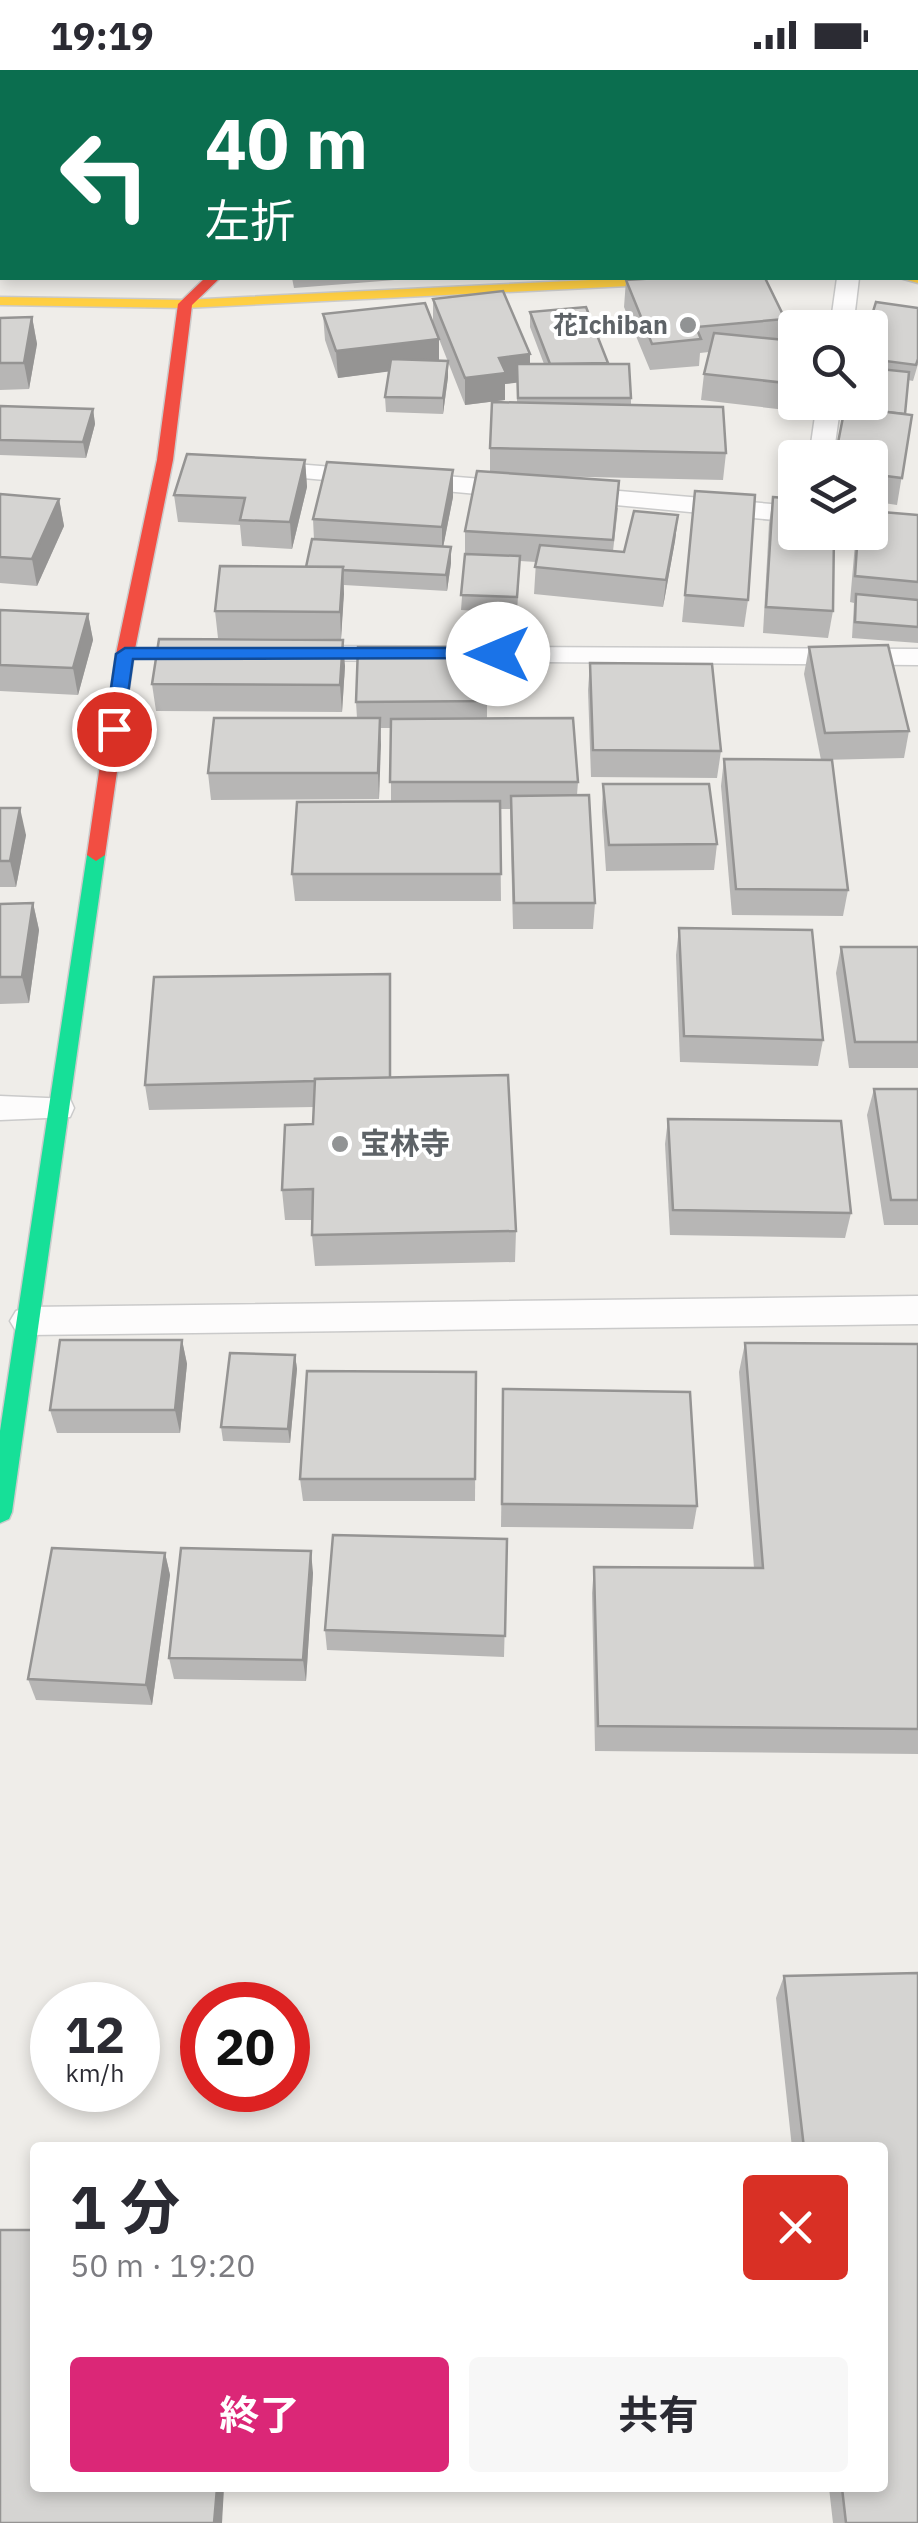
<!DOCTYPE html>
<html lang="ja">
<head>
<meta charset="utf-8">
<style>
  body { margin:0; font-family:"IBM Plex Sans","Noto Sans JP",sans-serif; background:#f7f7f7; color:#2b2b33; height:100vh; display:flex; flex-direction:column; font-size:38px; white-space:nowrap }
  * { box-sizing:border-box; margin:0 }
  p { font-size:32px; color:#7c7c81 }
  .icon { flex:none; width:55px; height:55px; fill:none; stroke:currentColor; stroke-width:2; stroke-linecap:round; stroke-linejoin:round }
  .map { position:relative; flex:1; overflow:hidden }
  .sheet { position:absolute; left:30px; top:2072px; width:858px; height:350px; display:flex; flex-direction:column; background:#fff; border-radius:10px; box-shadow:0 5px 15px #0003 }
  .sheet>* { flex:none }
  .hud { position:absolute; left:0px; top:0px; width:920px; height:210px; box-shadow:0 5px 15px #0003; background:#0b6e4f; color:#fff; overflow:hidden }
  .tools { position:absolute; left:778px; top:240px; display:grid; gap:20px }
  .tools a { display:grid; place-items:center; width:110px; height:110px; border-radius:10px; background:#fff; box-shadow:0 5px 15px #0003; font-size:50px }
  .speed { position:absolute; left:30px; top:1912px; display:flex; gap:20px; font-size:50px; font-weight:700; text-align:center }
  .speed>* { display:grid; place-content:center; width:130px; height:130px; border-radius:50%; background:#fff; box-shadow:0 5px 15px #0003; line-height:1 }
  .speed small { font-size:25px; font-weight:400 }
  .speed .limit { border:15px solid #d22; background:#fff; color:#111 }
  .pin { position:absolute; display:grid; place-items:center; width:85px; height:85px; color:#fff; margin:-42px; border:5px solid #fff; border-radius:50%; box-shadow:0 2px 10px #0007 }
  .me { position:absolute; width:110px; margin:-55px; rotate:270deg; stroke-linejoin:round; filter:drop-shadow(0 0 8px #0008) }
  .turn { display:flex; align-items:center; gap:35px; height:210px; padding:0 40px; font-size:45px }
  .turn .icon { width:130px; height:130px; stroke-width:2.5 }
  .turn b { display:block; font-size:70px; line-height:85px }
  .round { display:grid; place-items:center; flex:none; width:105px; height:105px; border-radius:10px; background:#f7f7f7 }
  .summary { display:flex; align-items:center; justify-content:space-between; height:170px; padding:0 40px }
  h1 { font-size:60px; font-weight:700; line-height:75px }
  .cta { display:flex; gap:20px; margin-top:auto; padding:20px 40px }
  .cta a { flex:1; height:115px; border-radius:10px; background:#db2777; color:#fff; font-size:40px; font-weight:700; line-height:115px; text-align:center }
  .cta a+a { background:#f7f7f7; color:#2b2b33 }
  .status { display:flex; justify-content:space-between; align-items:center; height:70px; padding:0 50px; background:#fff; direction:ltr }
  .status svg { height:28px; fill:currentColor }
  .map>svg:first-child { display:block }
</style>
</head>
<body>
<div class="status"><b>19:19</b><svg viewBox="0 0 49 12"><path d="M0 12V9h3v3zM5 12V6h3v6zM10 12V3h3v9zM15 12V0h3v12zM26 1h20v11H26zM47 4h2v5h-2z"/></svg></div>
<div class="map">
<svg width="918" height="2453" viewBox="0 0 918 2453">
  <rect width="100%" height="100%" fill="#efede9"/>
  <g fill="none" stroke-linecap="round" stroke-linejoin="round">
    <g stroke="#cacaca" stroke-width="3">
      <g id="lane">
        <polygon points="730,0 751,0 752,2 732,2"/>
        <polygon points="837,208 859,208 853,258 830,258"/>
        <polygon points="817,332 841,332 833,388 809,388"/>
        <polygon points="258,391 520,412 533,420 520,428 249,403 246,398 249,393"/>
        <polygon points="572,417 795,436 795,452 563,430 559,425 563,420"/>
        <polygon points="296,576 918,579 918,595 286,590 282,584"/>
        <polygon points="0,1026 70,1029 74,1038 70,1047 0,1050"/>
        <polygon points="918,1226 918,1254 28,1265 16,1261 10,1251 16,1241 28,1237"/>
      </g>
    </g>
    <g stroke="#cacaca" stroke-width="3">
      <polygon id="street" points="210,0 242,0 242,2 211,2"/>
    </g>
    <g stroke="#cbcbcb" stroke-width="3">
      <polygon id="fast" points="96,779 105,785 12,1442 9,1449 0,1453 0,1361 87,785"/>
    </g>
    <g stroke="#cbcbcb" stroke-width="3">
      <g id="slow">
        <polygon points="918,205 918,213 900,208 918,208"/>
        <polygon points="631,208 715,208 708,212 185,238 0,235 0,227 185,230"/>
      </g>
    </g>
    <g stroke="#cbcbcb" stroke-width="3">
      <polygon id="jam" points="205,208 220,208 192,235 173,390 134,584 105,785 96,791 87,785 116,584 157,390 178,234"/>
    </g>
    <use href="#lane" fill="#fdfcfc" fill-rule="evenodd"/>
    <use href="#street" fill="#fdfcfc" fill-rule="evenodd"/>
    <use href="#fast" fill="#16e098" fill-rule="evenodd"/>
    <use href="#slow" fill="#ffcf43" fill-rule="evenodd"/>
    <use href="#jam" fill="#f24e42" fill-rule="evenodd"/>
  </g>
  <g fill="#b7b6b5">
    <polygon points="759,0 918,0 918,2 761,2"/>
    <rect x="0" y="52" width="2" height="104"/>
    <polygon points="292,208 420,208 294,218"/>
    <polygon points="626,210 785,249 782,270 795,271 795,332 797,332 795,341 701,330 704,304 709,282 700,283 699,296 650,300 624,237"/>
    <polygon points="433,229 530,284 530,294 544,294 530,257 530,242 608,293 631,328 631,335 726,383 723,410 543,406 618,438 613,481 624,482 678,445 675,471 663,537 534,524 536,492 520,491 517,543 461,540 465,486 465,461 490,402 490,378 517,332 517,312 505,314 505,330 465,335 439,269 439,291 448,291 448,307 443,344 386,342 385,327 389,301 338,308 325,270 323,244 433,255"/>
    <polygon points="32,247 37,274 29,319 0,320 0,248"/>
    <polygon points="870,258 918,294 913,311 908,310 905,344 912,345 897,435 870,431 870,388 842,354 844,332 870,332"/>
    <polygon points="0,336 93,339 95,354 86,388 0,385"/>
    <polygon points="305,390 307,417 292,479 242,476 240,455 178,452 174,425"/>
    <polygon points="695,421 748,530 744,557 682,552"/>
    <polygon points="0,424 59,429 64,456 37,516 0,513"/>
    <polygon points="453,427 443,477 451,493 447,521 344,515 341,569 218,568 215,541 306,497 314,470 313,449"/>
    <polygon points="773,427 833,541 828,568 763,563 769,454"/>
    <polygon points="918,445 918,573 852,568 854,533 850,532 856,462 870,462"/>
    <polygon points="0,540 88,544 93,570 78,625 0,621"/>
    <polygon points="809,577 909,661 904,688 821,690 804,604"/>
    <polygon points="590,593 721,681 717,708 591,707 588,620"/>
    <polygon points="345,596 342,642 156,641 152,614"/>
    <polygon points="487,631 487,649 578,712 577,725 595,833 593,859 513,859 510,739 500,739 501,831 295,831 292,804 391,731 391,658 380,658 379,729 211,730 208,703 357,648 356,632"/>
    <polygon points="724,689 848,820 843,846 732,845 721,716"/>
    <polygon points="603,714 717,774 714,800 606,801 602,741"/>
    <polygon points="0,738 26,765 16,817 0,817"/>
    <polygon points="33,833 39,860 29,933 0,934 0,834"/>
    <polygon points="679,858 823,970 818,996 680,992 676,885"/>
    <polygon points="841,877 918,877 918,998 849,998 836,903"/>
    <polygon points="390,904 391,1008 516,1161 515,1192 315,1196 312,1165 312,1150 285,1150 282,1120 313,1054 314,1037 149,1040 145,1015"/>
    <polygon points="874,1019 918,1019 918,1155 884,1155 867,1045"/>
    <polygon points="668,1049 851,1143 845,1168 670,1165 665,1074"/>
    <polygon points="182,1270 187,1294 180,1363 57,1363 50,1340"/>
    <polygon points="745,1273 918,1274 918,1684 595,1681 592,1523 594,1497 754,1498 739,1302"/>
    <polygon points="295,1285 297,1299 290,1373 223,1371 221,1357"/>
    <polygon points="476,1302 475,1431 303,1431 300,1409"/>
    <polygon points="503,1319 697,1436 693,1459 501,1457"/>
    <polygon points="507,1469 504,1587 327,1580 325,1560"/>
    <polygon points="165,1483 170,1505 152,1635 36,1630 28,1609"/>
    <polygon points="313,1503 306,1611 174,1609 169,1588"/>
    <polygon points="918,1903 918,2453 833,2453 829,2418 882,2418 882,2078 792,2078 776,1928 784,1906"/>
  </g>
  <g fill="#959493">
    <polygon points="270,0 392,0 369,2 270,2"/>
    <polygon points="557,0 606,0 583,2 557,2"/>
    <polygon points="774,0 847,0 846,2 774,2"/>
    <polygon points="32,247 37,274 29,319 24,293"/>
    <polygon points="439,269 439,295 338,308 336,281"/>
    <polygon points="530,284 530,311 505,314 505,330 465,335 465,308 499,288"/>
    <polygon points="448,291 448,307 443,344 443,328"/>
    <polygon points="93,339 95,354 86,388 83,372"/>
    <polygon points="305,390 307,417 292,479 290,452"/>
    <polygon points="453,400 453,427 442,483 442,457"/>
    <polygon points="59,429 64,456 37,516 32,489"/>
    <polygon points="678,445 675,471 663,537 666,510"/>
    <polygon points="451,477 451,493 447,521 446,505"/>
    <polygon points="343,497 344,524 341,569 340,542"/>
    <polygon points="88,544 93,570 78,625 73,598"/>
    <polygon points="343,570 345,596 342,642 340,615"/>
    <polygon points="380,648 381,675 379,729 378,703"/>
    <polygon points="20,738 26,765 16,817 10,791"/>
    <polygon points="33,833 39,860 29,933 22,907"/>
    <polygon points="182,1270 187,1294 180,1363 175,1340"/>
    <polygon points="295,1285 297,1299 290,1373 288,1359"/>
    <polygon points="311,1481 313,1503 306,1611 303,1590"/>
    <polygon points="165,1483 170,1505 152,1635 146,1615"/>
    <polygon points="217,2418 224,2418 222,2453 214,2453"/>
  </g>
  <g fill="#d5d4d2" stroke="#959493" stroke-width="2.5">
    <polygon points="48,0 129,0 130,2 48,2"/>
    <polygon points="646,0 737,0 739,2 647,2"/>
    <polygon points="859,0 918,0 918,25 918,2 861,2"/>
    <rect x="0" y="52" width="2" height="78"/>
    <polygon points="658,208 765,208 785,249 696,257 701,269 652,274 626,210"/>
    <polygon points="503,221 530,284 499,288 506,303 465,308 433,229"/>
    <polygon points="876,232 918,238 918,289 916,295 870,289 870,258 868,258"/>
    <polygon points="425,233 439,269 336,281 323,244"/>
    <polygon points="586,237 608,293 550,294 530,242"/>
    <polygon points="32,247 24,293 0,293 0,248"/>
    <polygon points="714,263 795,271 795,314 704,304"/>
    <polygon points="391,289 448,291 443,328 385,327"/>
    <polygon points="517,294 629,294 631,328 518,328"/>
    <polygon points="870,298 909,302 905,344 845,337 844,341 845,332 870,332"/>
    <polygon points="492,332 723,337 726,383 490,378"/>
    <polygon points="0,336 93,339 83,372 0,370"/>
    <polygon points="845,337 912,345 902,408 870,404 870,388 835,388"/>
    <polygon points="187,384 305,390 290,452 240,450 245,428 174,425"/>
    <polygon points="327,392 453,400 442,457 313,449"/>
    <polygon points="477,401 619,411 613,470 465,461"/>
    <polygon points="695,421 755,425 748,530 685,525"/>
    <polygon points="0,424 59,429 32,489 0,487"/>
    <polygon points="773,427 795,429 795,462 834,462 833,541 766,537"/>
    <polygon points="634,441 678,445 666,510 535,497 540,475 624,482"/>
    <polygon points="870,441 918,445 918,512 855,506 858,462 870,462"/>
    <polygon points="312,469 451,477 446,505 342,500 343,497 306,497"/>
    <polygon points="465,484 520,486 517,527 461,525"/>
    <polygon points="220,496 343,497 340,542 215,541"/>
    <polygon points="856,524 918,530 918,557 855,552"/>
    <polygon points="0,540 88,544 73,598 0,595"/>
    <polygon points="159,569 343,570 340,615 152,614"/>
    <polygon points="888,575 909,661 825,663 809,577"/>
    <polygon points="358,577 486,577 487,631 356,632"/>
    <polygon points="590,593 712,594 721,681 593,680"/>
    <polygon points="214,648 380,648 378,703 208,703"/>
    <polygon points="573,648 578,712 390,712 391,649"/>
    <polygon points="724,689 832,690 848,820 736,819"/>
    <polygon points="603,714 709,714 717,774 609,775"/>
    <polygon points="589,725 595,833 514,833 511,726"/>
    <polygon points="500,731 501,804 292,804 297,732"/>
    <polygon points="0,738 20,738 10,791 0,791"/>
    <polygon points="33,833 22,907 0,907 0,834"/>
    <polygon points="679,858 812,860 823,970 684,966"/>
    <polygon points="841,877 918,877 918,972 855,972"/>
    <polygon points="390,904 390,1008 315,1009 315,1011 145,1015 154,907"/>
    <polygon points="508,1005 516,1161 312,1165 313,1119 282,1120 285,1055 313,1054 315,1009"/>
    <polygon points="874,1019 918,1019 918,1130 891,1130"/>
    <polygon points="668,1049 841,1051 851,1143 673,1140"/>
    <polygon points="60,1270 182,1270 175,1340 50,1340"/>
    <polygon points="745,1273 918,1274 918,1659 598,1656 594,1497 763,1498"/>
    <polygon points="230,1283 295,1285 288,1359 221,1357"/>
    <polygon points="307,1301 476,1302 475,1409 300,1409"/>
    <polygon points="503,1319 690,1322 697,1436 502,1434"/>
    <polygon points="333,1465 507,1469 505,1566 325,1560"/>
    <polygon points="52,1478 165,1483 146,1615 28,1609"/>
    <polygon points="181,1478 311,1481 303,1590 169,1588"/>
    <polygon points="918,1903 918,2453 846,2453 842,2418 882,2418 882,2078 804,2078 784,1906"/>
    <polygon points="0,2160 35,2160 35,2418 217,2418 214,2453 0,2453"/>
  </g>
  <polygon fill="#1a73e8" stroke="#114b97" stroke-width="2.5" points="498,578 507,584 504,588 133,589 123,659 114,665 105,659 116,584 125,578"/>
  <g fill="#919394" stroke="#fff" stroke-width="4">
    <circle cx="688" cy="255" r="10"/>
    <circle cx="340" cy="1074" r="10"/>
  </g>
  <g text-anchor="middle" stroke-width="8" stroke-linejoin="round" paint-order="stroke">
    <g font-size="25" font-weight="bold" fill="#5e6367" stroke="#fff" text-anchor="end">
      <text x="668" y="264">花Ichiban</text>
    </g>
    <g font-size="30" font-weight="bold" fill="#5e6367" stroke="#fff" text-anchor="start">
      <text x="360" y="1084">宝林寺</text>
    </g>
  </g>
</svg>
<div class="tools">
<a><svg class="icon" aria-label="search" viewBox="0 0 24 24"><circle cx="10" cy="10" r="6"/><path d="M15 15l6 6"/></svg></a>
<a><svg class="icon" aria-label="layers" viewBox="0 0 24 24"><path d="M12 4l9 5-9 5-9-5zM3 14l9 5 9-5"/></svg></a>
</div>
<div class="speed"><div>12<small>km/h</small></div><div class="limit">20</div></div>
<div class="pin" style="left:114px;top:659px;background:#d93025"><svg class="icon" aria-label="arrive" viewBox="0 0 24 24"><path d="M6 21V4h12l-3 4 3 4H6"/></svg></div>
<svg class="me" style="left:498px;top:584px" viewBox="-20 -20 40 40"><circle r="19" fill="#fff"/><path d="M0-13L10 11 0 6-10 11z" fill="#1a73e8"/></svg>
<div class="hud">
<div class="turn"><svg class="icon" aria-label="left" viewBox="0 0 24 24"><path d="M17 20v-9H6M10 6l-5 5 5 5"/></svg><div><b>40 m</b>左折</div></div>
</div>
<section class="sheet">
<div class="summary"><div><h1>1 分</h1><p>50 m · 19:20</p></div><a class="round" style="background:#d93025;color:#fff"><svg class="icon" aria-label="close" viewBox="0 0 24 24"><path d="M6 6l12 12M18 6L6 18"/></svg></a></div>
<div class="cta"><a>終了</a><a>共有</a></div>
</section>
</div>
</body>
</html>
